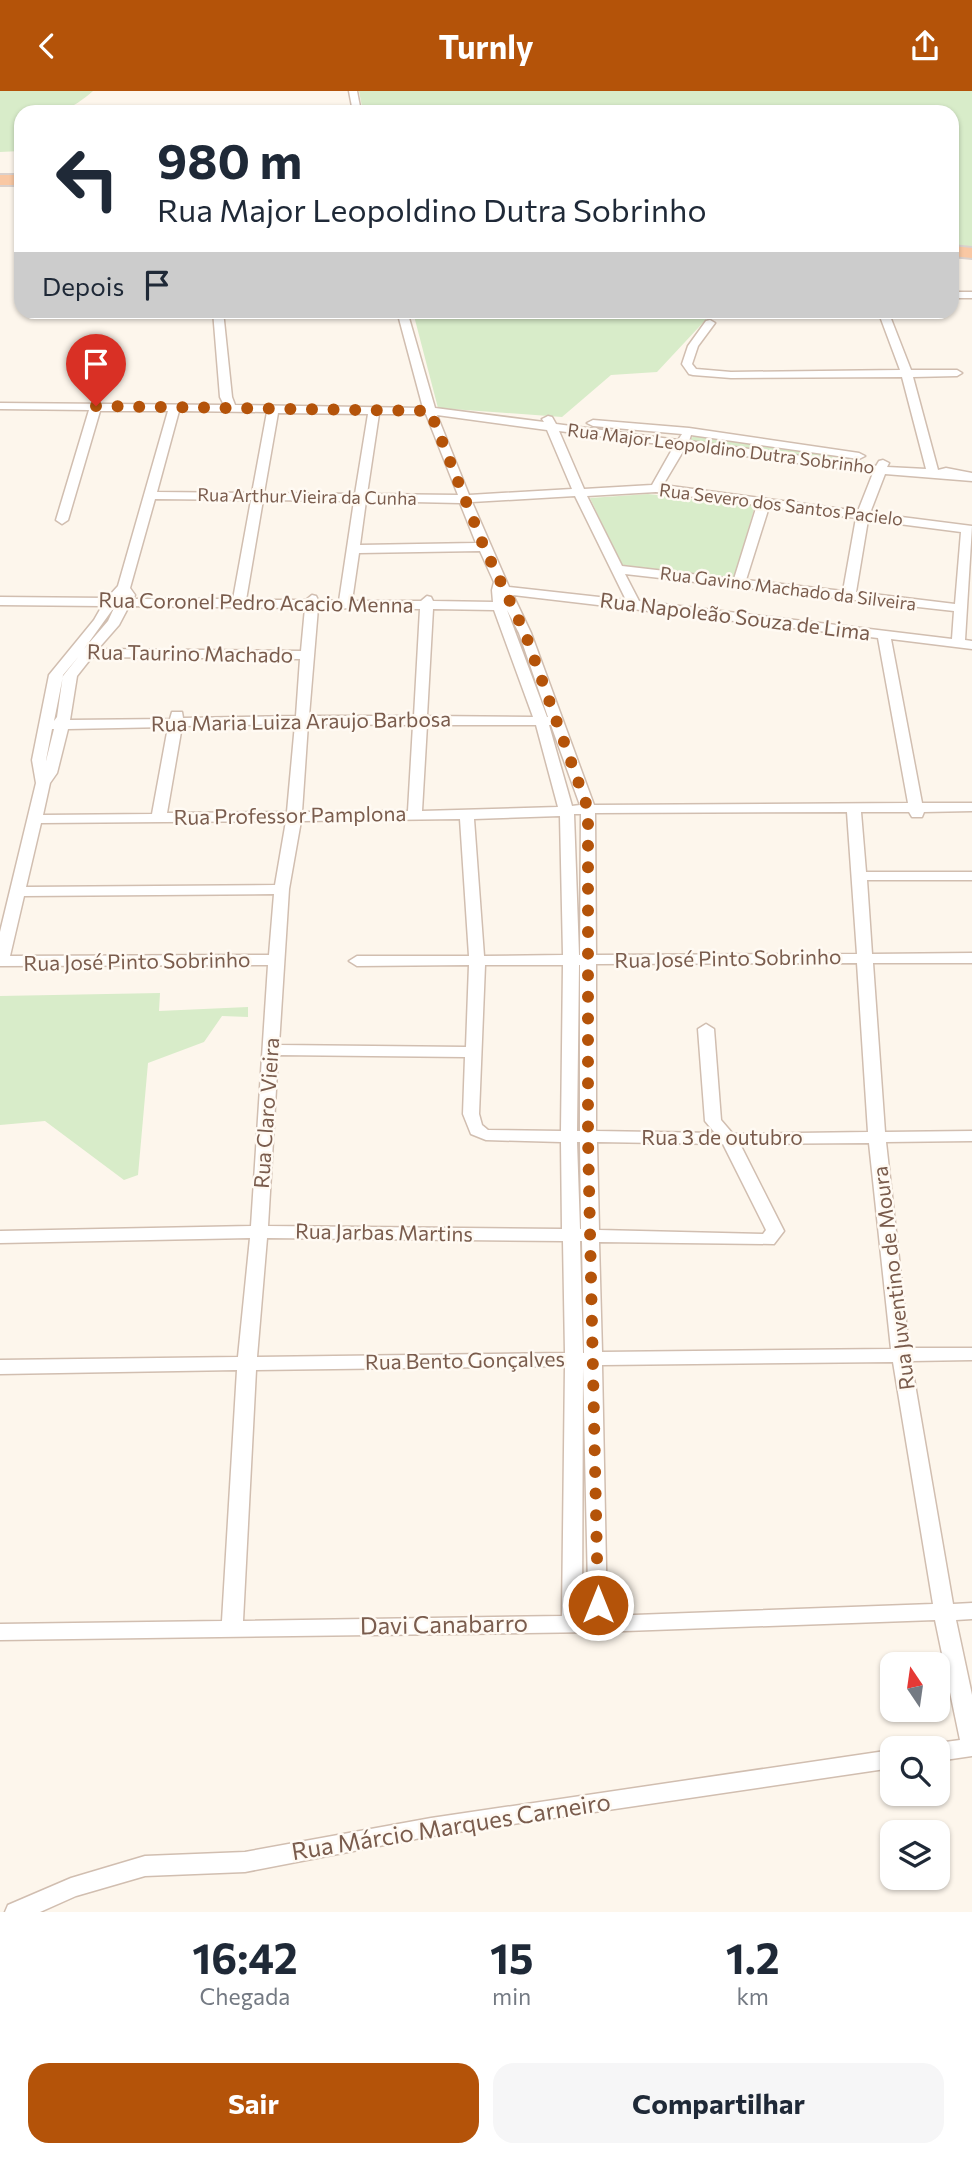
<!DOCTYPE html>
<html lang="pt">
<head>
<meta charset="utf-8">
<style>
  body { margin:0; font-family:Commissioner,sans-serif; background:#f6f6f7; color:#1f2937; height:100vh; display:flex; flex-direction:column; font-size:26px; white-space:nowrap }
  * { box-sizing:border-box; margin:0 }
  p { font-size:23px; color:#747a83 }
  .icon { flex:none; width:38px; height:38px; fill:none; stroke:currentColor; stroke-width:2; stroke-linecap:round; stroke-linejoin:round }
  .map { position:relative; height:1821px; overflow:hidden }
  .panel { display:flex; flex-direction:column; background:#fff; flex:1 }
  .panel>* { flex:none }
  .top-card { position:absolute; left:14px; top:14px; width:945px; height:214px; border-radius:21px; box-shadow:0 2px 5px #0004; background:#fff; color:#1f2937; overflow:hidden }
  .needle { width:46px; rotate:347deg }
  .fabs { position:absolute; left:880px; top:1561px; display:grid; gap:14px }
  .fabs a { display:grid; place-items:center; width:70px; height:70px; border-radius:14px; background:#fff; box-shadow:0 2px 5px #0004; font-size:35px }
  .pin { position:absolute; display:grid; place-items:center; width:60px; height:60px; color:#fff; margin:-72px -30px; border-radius:50% 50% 50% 0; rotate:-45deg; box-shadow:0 0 7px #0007 }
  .pin .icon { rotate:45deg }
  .me { position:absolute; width:77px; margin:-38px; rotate:0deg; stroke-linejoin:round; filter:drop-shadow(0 0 5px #0008) }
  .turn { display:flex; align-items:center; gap:24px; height:147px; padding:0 28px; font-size:32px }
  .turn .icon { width:91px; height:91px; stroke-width:2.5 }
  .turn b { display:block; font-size:49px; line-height:60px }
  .then { display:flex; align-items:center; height:66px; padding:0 28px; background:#0003; gap:14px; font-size:26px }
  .eta { display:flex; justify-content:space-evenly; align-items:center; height:119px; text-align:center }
  .eta b { font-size:42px; font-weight:700; line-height:49px }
  .button { display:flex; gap:14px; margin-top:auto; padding:14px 28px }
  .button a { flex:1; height:80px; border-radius:21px; background:#b45309; color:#fff; font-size:28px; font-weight:700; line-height:80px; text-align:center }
  .button a+a { background:#f6f6f7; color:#1f2937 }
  header { display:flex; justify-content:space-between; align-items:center; height:91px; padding:0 28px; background:#b45309; color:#fff; font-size:32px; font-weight:700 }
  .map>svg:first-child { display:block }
</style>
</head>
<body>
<header><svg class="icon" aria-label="back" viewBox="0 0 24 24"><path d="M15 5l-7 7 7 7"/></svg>Turnly<svg class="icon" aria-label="share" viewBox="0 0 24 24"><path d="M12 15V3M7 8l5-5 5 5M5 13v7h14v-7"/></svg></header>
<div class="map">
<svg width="972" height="1821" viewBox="0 0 972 1821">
  <rect width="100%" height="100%" fill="#fdf6ec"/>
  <g fill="#d8ecc9">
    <path d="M0,0H93C65,24 57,21 21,21V60L0,61Z"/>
    <polygon points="359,0 972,0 972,160 952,157 952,21 363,21"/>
    <polygon points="413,221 742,221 713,221 657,281 611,284 562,326 438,317"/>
    <polygon points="694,345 780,356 876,373 692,351 689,349"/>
    <polygon points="648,403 755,415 734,487 621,474 590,407"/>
    <polygon points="160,902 159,920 248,916 248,926 222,925 204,951 148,972 138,1084 124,1089 45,1030 0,1034 0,905"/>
  </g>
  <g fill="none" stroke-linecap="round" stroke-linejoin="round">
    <g stroke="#d1beb0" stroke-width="3">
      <g id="minor">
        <polygon points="349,0 357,0 361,21 353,21"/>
        <rect x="952" y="201" width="20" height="6"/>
        <path d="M213,220H223L232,306L235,314L423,317L397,220H407L435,317L544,331L542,328L548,325L552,326L556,333L678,349L682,343L593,335L587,332L593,329L689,337L859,362L865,365L859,368L691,344L689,350L876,375L879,370L883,369L889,372L887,376L926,378L902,286L731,287L693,284L689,283L682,273L688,255L706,230L710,229L715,232L698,255L692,273L696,278L731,281L900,279L878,220H888L911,279H957L962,282L957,285L913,286L938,379L946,377L972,382V390L885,383L870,422L972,435L965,549L972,550V558L891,548L922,712H972V720L924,721L922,726H912L909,721H861L866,781H972V789H867L872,863L972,862V872H873L885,1041L972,1040V1050L886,1051L909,1257H972V1269L911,1270L953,1513L972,1512V1528L956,1529L972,1604V1665L938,1670V1657H929L938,1652L960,1649L935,1529L597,1541L0,1549V1533L222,1530L237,1279L0,1283V1269L238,1266L250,1147L0,1152V1140L251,1135L268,874L0,875V841L36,692L32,669L49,584L94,529L102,515L0,514V506L107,507L118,495L168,320H100L68,429L62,433L56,429L89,319L0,318V312L224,314L220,306ZM179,320L267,321L252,402L157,401ZM278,322L368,323L355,403L264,402ZM379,323H426L458,404L367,403ZM437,324L547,339L572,398L469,404ZM559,340L674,355L652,394L584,398ZM685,357L873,382L858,420L663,394ZM656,401L757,414L734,488L622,475L587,405ZM575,405L626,509L509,496L472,411ZM155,408L251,409L233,508H133L135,504L130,497ZM263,409L354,410L339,510L318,509L316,505L312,504L306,509H246ZM366,410L460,412L476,452L360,454ZM769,416L856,427L843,500L746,489ZM868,429L961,441L955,513L856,501ZM480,460L494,491L492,499L493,511L433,510L431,506L427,505L421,510H352L359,462ZM625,483L954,520L952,548L639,510ZM513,504L878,547L908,712L594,714L531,542ZM115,515L108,530L84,558ZM129,515L305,517L301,560L98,558L119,534ZM318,517L420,518L414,625H309ZM433,518L494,519L533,626L427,625ZM507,519L519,542L548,626H547ZM79,565L63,584L57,626L54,630L63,585ZM92,566L300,568L296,625L183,627L182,621H172L170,628L70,629L77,585ZM295,633L287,721L167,722L182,635ZM308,633L413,634L408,720L302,721ZM427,634H536L558,716L422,720ZM549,634H551L580,714L572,715ZM168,636L152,723L43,724L50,692L57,682L68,638ZM52,638H54L46,670V669ZM847,721L857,863L596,864L595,722ZM574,723H581L580,864H579ZM560,725L563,864L484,865L474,728ZM460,728L469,865H357L349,870L357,875L469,874L466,956L279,954L289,798L301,730ZM286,730L275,794L26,796L41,732ZM274,803L269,864L10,865L24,805ZM857,872L868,1041L733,1043L721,1029L714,938L706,933L698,938L705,1030L715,1042L596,1040V873ZM485,874H563L561,1040L488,1039L482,1034L479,1023ZM579,874H580V1040H577ZM278,964L465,966L463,1023L471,1043L486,1049L561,1051L562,1138L268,1135ZM577,1051H580L581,1138H580ZM597,1051L723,1053L766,1139L763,1143L599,1139ZM869,1052L891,1258L602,1261L599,1151L774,1153L784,1140L740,1053ZM267,1147L563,1150L565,1262L257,1266ZM580,1150H582L584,1262H583ZM893,1271L933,1513L607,1525L602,1274ZM565,1275L562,1525L243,1530L256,1279ZM583,1275L588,1495L587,1525H582Z"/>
        <polygon points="892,1659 892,1677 431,1745 245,1781 145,1785 76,1805 40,1821 5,1821 8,1814 71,1787 145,1765 245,1761 431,1727"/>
      </g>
    </g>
    <g stroke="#dad1cd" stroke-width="4">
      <g id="trunk">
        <rect x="0" y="84" width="21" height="10"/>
        <polygon points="952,155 972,157 972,167 952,165"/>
      </g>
    </g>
    <use href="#minor" fill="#fff" fill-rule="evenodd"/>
    <use href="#trunk" fill="#f9c8a4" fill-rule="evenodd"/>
  </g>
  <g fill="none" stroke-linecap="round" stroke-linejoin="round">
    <polyline stroke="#b45309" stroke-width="12" stroke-dasharray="0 21.6" points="96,315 430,320 484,456 525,542 588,718 588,1047 598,1514"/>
  </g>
  <g text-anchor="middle" stroke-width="5" stroke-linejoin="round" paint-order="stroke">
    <g font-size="18" fill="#7a5c4d" stroke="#fffaf3">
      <text transform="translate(721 358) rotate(7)" y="6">Rua Major Leopoldino Dutra Sobrinho</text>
      <text transform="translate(307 406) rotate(1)" y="6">Rua Arthur Vieira da Cunha</text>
      <text transform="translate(781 414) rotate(7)" y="6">Rua Severo dos Santos Pacielo</text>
      <text transform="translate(788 498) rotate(7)" y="6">Rua Gavino Machado da Silveira</text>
    </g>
    <g font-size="21" fill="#7a5c4d" stroke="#fffaf3">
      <text transform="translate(256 512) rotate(1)" y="7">Rua Coronel Pedro Acacio Menna</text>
      <text transform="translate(735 526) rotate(7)" y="7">Rua Napoleão Souza de Lima</text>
      <text transform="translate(190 563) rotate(1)" y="7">Rua Taurino Machado</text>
      <text transform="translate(301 631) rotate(-1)" y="7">Rua Maria Luiza Araujo Barbosa</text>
      <text transform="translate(290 725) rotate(-1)" y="7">Rua Professor Pamplona</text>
      <text transform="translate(728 868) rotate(-1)" y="7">Rua José Pinto Sobrinho</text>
      <text transform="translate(137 871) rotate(-1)" y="7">Rua José Pinto Sobrinho</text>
      <text transform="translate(267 1022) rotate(-86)" y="7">Rua Claro Vieira</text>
      <text x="722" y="1054">Rua 3 de outubro</text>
      <text transform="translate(384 1142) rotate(1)" y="7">Rua Jarbas Martins</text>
      <text transform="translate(894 1187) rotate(-97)" y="7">Rua Juventino de Moura</text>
      <text transform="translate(465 1270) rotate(-1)" y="7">Rua Bento Gonçalves</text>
    </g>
    <g font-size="24" fill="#7a5c4d" stroke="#fffaf3">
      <text transform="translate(444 1534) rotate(-1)" y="8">Davi Canabarro</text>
      <text transform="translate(451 1736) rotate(-9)" y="8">Rua Márcio Marques Carneiro</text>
    </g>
  </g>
</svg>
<div class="fabs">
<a><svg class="needle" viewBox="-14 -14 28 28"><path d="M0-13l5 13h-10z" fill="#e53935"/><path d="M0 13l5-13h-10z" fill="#747a83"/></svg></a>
<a><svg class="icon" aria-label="search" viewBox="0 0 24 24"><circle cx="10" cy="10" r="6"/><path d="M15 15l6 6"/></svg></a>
<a><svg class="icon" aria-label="layers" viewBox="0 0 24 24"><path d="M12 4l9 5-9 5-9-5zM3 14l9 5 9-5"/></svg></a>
</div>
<div class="pin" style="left:96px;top:315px;background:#d93025"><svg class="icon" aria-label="arrive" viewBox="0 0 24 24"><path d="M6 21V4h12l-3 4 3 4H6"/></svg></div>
<svg class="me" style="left:598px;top:1514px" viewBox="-20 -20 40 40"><circle r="17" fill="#b45309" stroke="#fff" stroke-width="3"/><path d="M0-11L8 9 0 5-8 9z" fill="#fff"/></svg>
<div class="top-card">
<div class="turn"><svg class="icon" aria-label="left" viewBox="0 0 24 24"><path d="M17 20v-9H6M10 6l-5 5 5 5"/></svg><div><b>980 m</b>Rua Major Leopoldino Dutra Sobrinho</div></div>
<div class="then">Depois<svg class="icon" aria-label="arrive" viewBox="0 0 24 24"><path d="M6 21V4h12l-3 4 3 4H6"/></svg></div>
</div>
</div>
<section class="panel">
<div class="eta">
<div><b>16:42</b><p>Chegada</p></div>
<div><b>15</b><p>min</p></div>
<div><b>1.2</b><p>km</p></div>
</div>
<div class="button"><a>Sair</a><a>Compartilhar</a></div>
</section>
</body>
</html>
